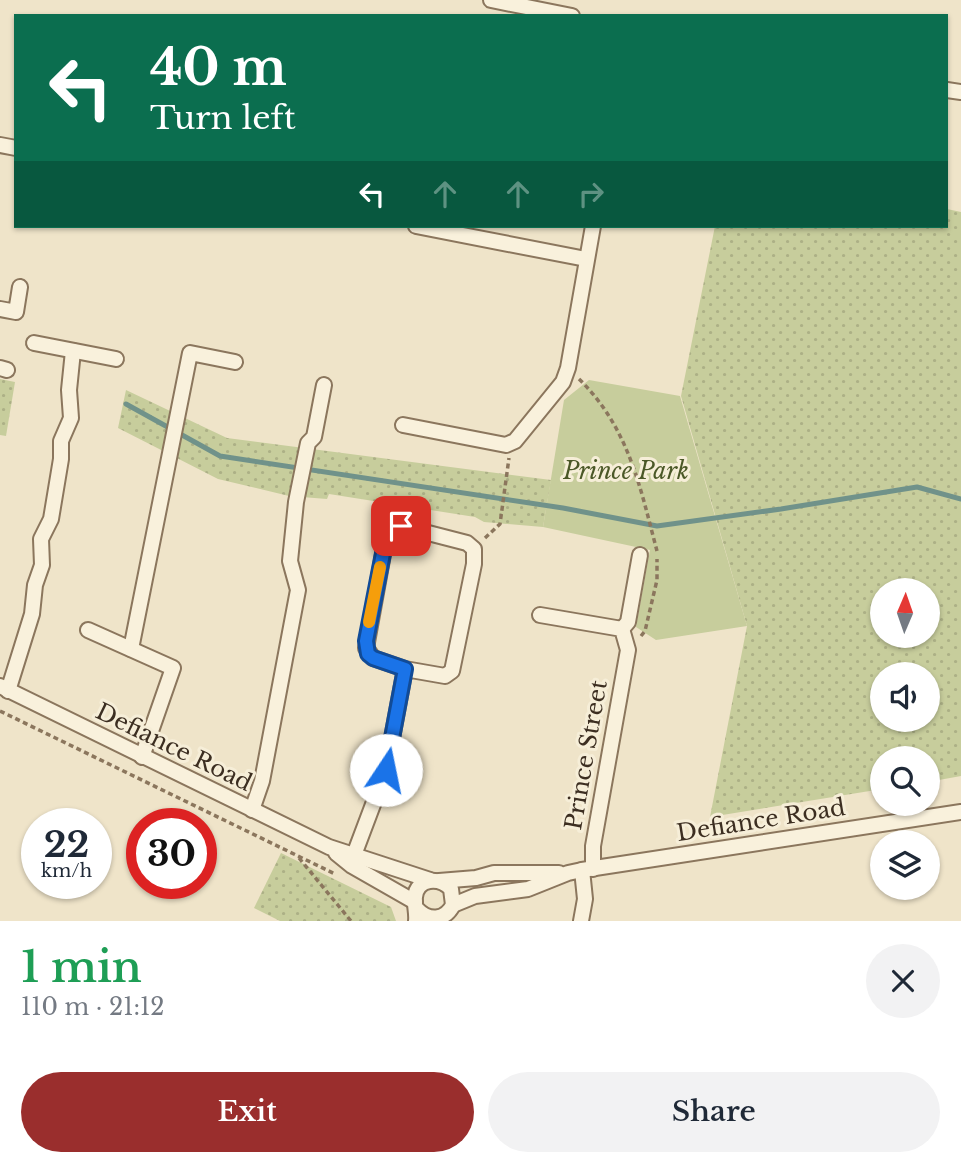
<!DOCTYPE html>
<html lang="en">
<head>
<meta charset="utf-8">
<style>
  body { margin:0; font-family:"Libre Baskerville",serif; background:#f2f2f3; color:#1f2937; height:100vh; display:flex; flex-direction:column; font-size:26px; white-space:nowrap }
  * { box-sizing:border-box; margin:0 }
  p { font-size:23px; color:#747a83 }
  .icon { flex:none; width:38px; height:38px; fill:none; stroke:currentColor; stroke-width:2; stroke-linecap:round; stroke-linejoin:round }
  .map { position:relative; height:921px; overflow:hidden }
  .sheet { display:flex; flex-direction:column; background:#fff; flex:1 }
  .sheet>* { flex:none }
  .guide { position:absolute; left:14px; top:14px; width:934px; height:214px; border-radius:0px; box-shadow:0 2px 5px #0004; background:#0b6e4f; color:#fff; overflow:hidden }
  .needle { width:46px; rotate:2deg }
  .controls { position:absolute; left:870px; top:578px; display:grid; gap:14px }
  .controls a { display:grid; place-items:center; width:70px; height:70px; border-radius:50%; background:#fff; box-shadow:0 2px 5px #0004; font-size:35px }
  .speed { position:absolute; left:21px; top:808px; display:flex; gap:14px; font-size:35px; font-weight:700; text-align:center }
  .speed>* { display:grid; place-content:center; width:91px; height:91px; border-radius:50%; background:#fff; box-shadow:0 2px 5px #0004; line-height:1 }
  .speed small { font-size:18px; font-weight:400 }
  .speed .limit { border:10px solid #d22; background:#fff; color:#111 }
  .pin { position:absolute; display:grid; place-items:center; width:60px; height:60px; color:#fff; margin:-30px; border-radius:14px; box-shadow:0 4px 10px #0006 }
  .me { position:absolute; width:77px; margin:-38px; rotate:11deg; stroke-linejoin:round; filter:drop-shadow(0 0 5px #0008) }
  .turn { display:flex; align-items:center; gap:24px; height:147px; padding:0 21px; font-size:32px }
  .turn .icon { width:91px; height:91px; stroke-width:2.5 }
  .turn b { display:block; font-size:49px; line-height:60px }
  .lanes { display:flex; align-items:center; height:66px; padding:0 21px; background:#0003; justify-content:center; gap:35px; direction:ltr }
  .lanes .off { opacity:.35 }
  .round { display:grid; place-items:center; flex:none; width:74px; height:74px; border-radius:37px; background:#f2f2f3 }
  .overview { display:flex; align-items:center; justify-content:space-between; height:119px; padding:0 21px }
  h1 { font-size:42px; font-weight:600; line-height:52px; color:#1e9e55 }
  .cta { display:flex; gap:14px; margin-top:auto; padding:14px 21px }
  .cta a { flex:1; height:80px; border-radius:42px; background:#9a2e2d; color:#fff; font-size:28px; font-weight:600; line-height:80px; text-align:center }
  .cta a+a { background:#f2f2f3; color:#1f2937 }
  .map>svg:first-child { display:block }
</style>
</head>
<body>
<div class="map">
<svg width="961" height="921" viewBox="0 0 961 921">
  <defs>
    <pattern id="grass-dots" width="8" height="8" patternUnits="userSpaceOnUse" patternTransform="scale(1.75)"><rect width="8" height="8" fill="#c7cd9c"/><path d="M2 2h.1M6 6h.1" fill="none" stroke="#acb086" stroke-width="1.8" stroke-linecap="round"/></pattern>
  </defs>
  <rect width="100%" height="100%" fill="#efe4c9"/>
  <g fill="url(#grass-dots)" fill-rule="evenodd">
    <path d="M947,209L961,212V776L928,782V758H882V789L710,817L747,626L681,396L715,226H947ZM882,590H928V635H882ZM882,674H928V719H882Z"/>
    <polygon points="0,379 15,382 6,436 0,435"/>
    <polygon points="126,390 227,438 551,480 543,527 484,522 475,517 329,494 327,499 289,496 218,479 118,428"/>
    <polygon points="281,853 391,907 396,921 280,921 254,908"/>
  </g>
  <polygon fill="#c7cd9c" points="589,380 680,396 747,626 656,640 636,627 650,550 543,527 564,400"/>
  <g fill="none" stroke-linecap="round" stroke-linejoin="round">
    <polyline stroke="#70928a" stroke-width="5" points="126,404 220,456 563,508 657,526 781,509 917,487 961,499"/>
    <g stroke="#8b765d" stroke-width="18">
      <g id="street">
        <polyline points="491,0 572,16"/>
        <polyline points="947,90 961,92"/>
        <polyline points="0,145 16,148"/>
        <polyline points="416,226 586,259"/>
        <polyline points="0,309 16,312 20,287"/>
        <polyline points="34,343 116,359"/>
        <polyline points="0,368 7,370"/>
        <polyline points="403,425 506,445 515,441 563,382 568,368 593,226"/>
        <polyline points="540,615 622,629 628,650 593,846 593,869"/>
        <polyline points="622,629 628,622 640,555"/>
        <polyline points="88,630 173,668 142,757"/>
        <polyline points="131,649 190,353 235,362"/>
        <polyline points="0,686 329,847 430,880"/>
        <polyline points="8,691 32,614 35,585 42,565 41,539 51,519 61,459 61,441 71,418 69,390 73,351"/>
        <polyline points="252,810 262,781 298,590 290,561 296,502 308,443 314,437 324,385"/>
        <polyline points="336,853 352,866 415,902"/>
        <polyline points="354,855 386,770 405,669 445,676 452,671 474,564 474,549 467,543 401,526 391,529 386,538 366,648 373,658 405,669"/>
        <polyline points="439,881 476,878 494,873 559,873"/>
        <polyline points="453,905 475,896 528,889 568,873 582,870 961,812"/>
        <path d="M416,921C417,913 414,905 415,897C417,877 440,877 451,889L453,905C445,921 428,921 417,909"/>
        <polyline points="581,921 585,899 582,870"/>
      </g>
    </g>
    <g stroke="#8b765d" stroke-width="3.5" stroke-dasharray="5 3.5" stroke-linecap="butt">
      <path d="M579,379C629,428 640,487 657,551"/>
      <polyline points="485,538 500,524 509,458"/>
      <polyline points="641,636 645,631 657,580 657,559"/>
      <polyline points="0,711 335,874"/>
      <polyline points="299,858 351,921"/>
    </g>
    <use href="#street" stroke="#f9f1dc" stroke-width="14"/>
  </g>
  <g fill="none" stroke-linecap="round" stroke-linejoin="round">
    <g stroke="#114b97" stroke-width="18">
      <polyline id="route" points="386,770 405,669 373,658 368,654 366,641 386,538 391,529 401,526"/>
    </g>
    <use href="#route" stroke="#1a73e8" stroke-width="12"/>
    <polyline stroke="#f59e0b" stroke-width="12" points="369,622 380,567"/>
  </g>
  <g text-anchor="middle" stroke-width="6" stroke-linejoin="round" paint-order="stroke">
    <g font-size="23" font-style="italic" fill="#4b5827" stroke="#f6eed8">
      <text x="626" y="479">Prince Park</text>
    </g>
    <g font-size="23" fill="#3c2e21" stroke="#f6eed8">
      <text transform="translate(174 747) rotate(26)" y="8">Defiance Road</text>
      <text transform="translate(586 755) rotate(-80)" y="8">Prince Street</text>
      <text transform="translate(761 820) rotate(-9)" y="8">Defiance Road</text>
    </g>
  </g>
</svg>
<div class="controls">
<a><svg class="needle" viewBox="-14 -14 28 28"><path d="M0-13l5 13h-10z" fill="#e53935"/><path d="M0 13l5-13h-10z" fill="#747a83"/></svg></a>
<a><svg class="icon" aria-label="sound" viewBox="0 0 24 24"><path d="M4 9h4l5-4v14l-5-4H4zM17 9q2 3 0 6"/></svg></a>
<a><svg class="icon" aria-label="search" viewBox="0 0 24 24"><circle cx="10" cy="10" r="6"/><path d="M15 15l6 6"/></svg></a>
<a><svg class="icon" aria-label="layers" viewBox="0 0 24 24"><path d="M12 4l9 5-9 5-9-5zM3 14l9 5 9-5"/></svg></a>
</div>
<div class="speed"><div>22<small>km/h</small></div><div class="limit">30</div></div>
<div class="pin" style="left:401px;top:526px;background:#d93025"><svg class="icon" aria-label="arrive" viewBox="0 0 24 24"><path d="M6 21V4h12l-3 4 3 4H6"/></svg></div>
<svg class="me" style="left:386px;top:770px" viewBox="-20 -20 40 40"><circle r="19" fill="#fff"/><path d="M0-13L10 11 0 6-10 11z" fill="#1a73e8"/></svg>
<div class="guide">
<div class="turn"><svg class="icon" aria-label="left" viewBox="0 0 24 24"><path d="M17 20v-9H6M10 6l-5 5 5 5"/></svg><div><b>40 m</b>Turn left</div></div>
<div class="lanes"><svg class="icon" aria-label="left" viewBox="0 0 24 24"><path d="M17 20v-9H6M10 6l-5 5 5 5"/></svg><svg class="icon off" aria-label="ahead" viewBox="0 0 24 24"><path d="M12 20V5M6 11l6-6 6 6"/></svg><svg class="icon off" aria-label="ahead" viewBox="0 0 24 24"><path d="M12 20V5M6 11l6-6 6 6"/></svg><svg class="icon off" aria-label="right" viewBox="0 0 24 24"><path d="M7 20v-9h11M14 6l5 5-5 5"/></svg></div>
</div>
</div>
<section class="sheet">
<div class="overview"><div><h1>1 min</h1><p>110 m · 21:12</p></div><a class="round"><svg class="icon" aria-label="close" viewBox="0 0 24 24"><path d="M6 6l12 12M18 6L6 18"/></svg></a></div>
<div class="cta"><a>Exit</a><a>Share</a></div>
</section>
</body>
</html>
